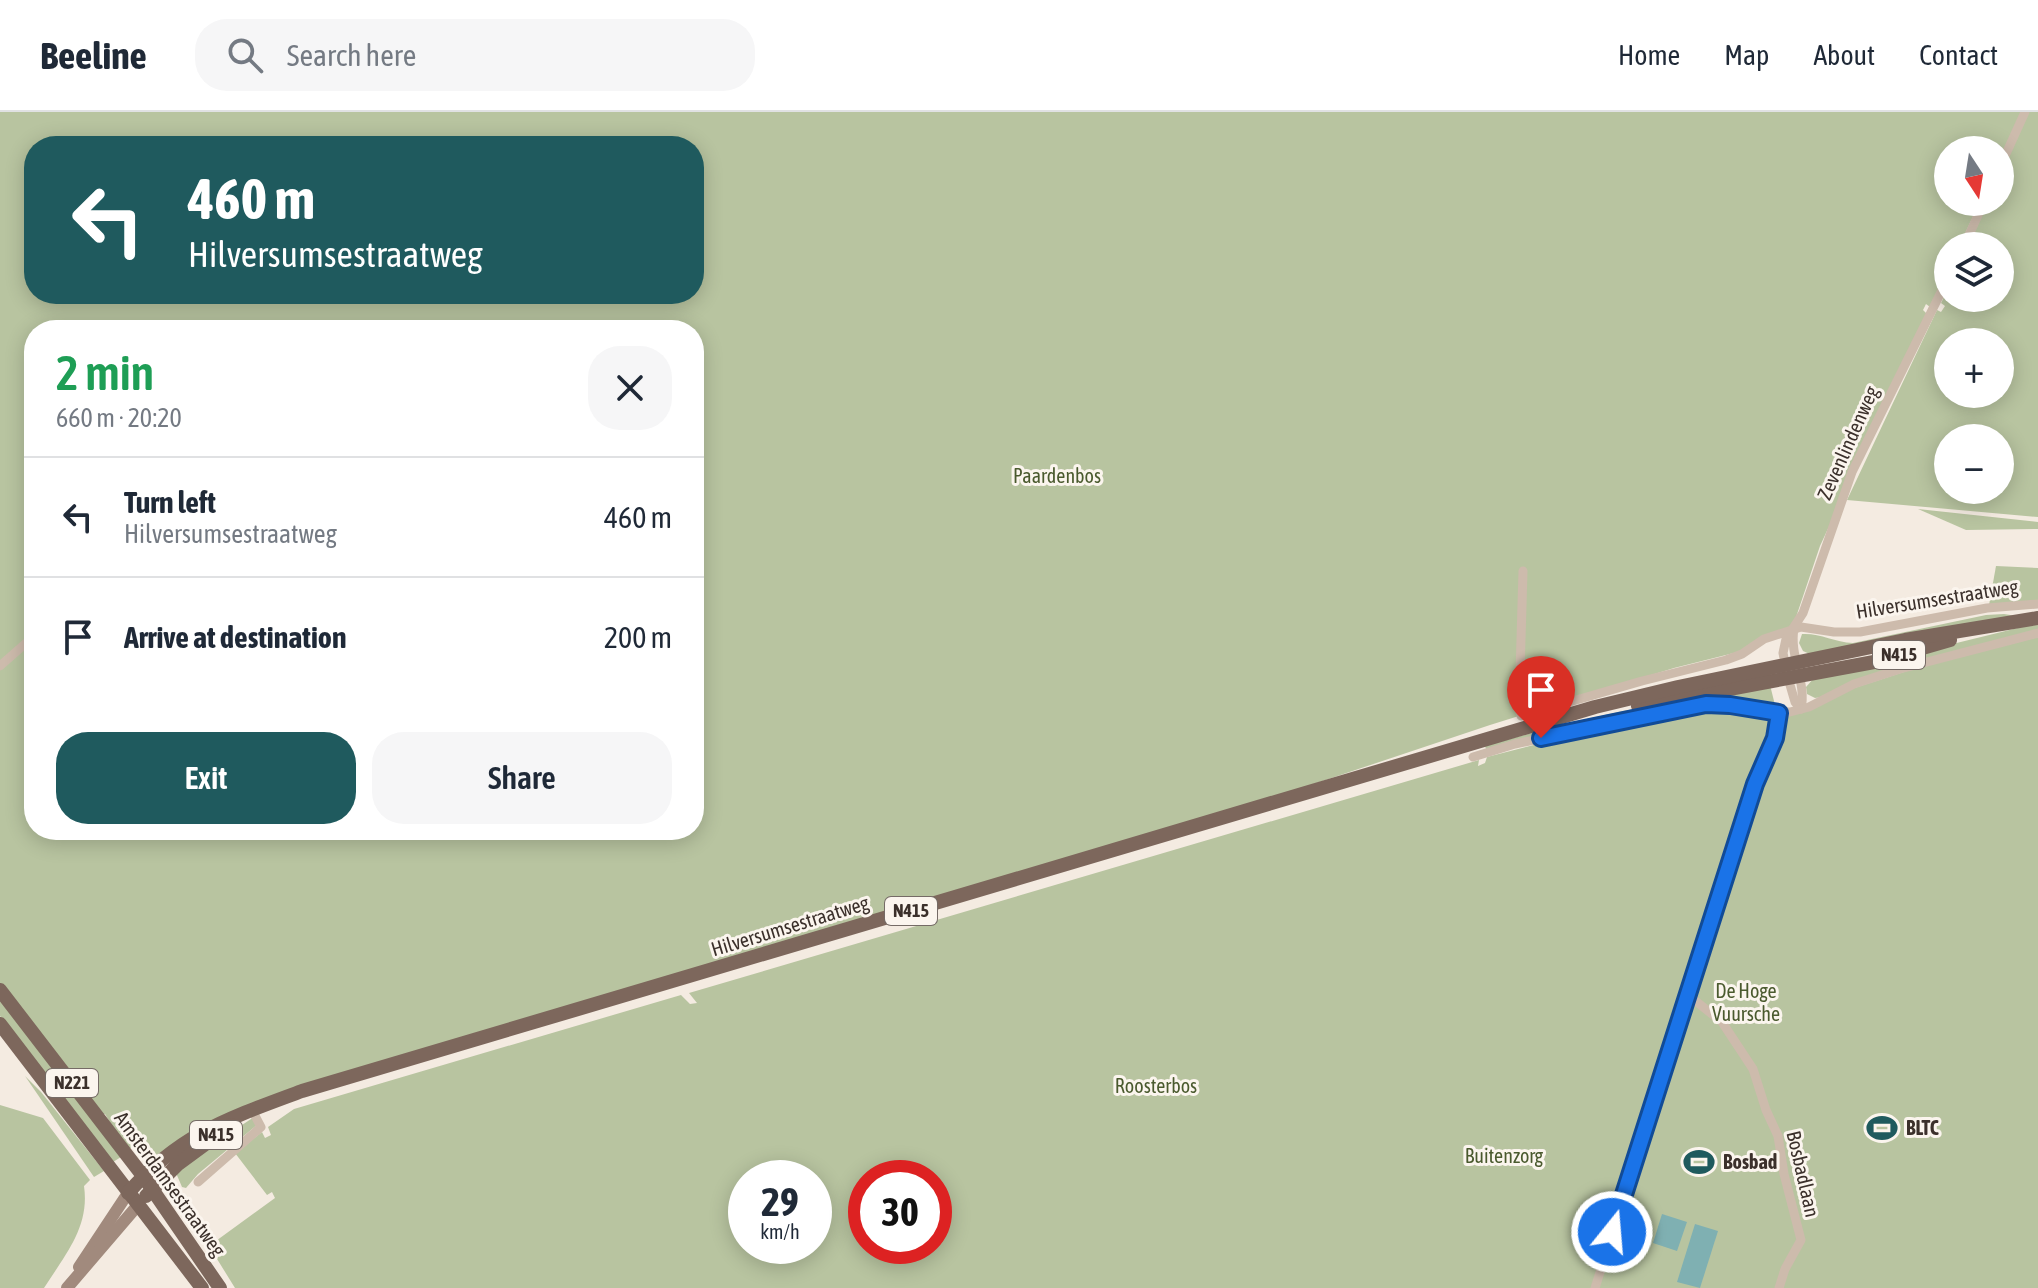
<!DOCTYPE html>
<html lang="en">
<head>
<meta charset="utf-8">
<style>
  body { margin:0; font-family:"Asap Condensed",sans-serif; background:#f6f6f7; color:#1f2937; height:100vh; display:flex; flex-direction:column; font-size:30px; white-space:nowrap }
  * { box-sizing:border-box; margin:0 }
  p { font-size:26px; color:#747a83 }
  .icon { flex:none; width:44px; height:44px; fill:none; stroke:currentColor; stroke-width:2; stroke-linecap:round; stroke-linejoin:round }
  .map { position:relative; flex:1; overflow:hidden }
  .drawer { position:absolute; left:24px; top:208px; width:680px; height:520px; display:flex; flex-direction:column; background:#fff; border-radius:32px; box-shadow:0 4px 20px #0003 }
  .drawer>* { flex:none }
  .top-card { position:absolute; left:24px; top:24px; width:680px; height:168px; border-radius:32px; box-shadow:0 4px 20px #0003; background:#1f5a5e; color:#fff; overflow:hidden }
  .needle { width:52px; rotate:168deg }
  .buttons { position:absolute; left:1934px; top:24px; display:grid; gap:16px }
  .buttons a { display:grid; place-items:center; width:80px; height:80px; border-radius:50%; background:#fff; box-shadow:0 4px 20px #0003; font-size:40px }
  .speed { position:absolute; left:728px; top:1048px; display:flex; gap:16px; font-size:40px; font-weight:700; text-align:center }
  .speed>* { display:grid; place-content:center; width:104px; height:104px; border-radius:50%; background:#fff; box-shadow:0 4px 20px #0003; line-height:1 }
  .speed small { font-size:20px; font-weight:400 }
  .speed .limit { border:12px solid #d22; background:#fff; color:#111 }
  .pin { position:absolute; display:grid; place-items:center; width:68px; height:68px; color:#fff; margin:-82px -34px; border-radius:50% 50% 50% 0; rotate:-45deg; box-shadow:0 0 8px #0007 }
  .pin .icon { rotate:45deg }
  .me { position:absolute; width:88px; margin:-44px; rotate:17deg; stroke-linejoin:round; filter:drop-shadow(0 0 6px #0008) }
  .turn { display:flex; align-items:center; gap:28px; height:168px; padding:0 32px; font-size:36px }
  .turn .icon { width:104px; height:104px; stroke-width:2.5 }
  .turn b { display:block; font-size:56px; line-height:68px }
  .round { display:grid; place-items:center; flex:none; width:84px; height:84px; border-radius:32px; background:#f6f6f7 }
  .summary { display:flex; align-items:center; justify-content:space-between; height:136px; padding:0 32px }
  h1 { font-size:48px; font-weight:600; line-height:60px; color:#1e9e55 }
  .action { display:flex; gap:16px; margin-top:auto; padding:16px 32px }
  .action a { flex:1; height:92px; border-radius:32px; background:#1f5a5e; color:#fff; font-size:32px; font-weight:600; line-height:92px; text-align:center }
  .action a+a { background:#f6f6f7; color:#1f2937 }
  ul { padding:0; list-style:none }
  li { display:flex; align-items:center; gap:24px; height:120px; padding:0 32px; border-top:2px solid #e0e1e3 }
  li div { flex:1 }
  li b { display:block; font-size:30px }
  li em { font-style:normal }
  header { display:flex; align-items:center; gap:48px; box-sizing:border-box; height:112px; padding:0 40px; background:#fff; border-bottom:2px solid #e0e1e3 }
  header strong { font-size:38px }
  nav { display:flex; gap:44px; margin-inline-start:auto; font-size:28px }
  .search { width:560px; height:72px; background:#f6f6f7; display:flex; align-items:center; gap:20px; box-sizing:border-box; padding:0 28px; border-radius:32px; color:#747a83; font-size:30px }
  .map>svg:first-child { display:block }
</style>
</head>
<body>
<header>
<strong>Beeline</strong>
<div class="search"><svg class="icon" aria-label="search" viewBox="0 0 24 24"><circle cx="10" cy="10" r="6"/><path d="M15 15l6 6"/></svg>Search here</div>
<nav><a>Home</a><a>Map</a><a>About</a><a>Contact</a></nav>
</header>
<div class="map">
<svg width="2038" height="1176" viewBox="0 0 2038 1176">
  <rect width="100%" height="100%" fill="#f4ebe1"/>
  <g fill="#b8c4a0" fill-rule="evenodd">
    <path d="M0,0H2022L2000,46V38H1948V90H1980L1959,134H1948V157L1930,195L1926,192L1923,198L1927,202L1820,434L1793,514L1738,540L1674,556L1490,613L1209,707L274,985L155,1045L146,1034L134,1033L127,1039L105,1002H99L0,874ZM34,34H694V182H34ZM34,218H694V718H34Z"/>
    <path d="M2029,0H2038V405L1847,388L1937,198L1941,200L1945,194L1941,191L1948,177V186H2000V134H1968L1988,90H2000V63ZM1948,230H2000V282H1948ZM1948,326H2000V378H1948Z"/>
    <polygon points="1918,397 2038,410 2038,417 1966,418"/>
    <polygon points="1996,454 2038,456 2038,488 1989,493"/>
    <path d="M2004,502L2023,505L1814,544L1803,539L1799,531L1802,522C1820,521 1834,530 1853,531L1986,503Z"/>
    <polygon points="2038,511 2038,518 1822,585 1815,586 1807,582 1806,575 1814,566"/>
    <path d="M2038,525V1176H235L209,1134L275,1086L272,1080L267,1083L235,1041L262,1020L265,1026L271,1023L268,1015L294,997L681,883L690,892L697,891L689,881L1479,648L1478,654L1485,651L1487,645L1569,624L1688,600H1731L1777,607L1812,596L1845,579L1910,558ZM746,1066H814V1134H746ZM866,1066H934V1134H866Z"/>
    <polygon points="1770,573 1775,593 1770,597 1690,592 1550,620 1486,637 1485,634 1564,612 1623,599"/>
    <polygon points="0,887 121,1045 113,1050 0,904"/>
    <polygon points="25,964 41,980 104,1059 94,1065"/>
    <path d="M0,993L43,1006L90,1068L84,1074C90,1115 65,1143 44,1176H0Z"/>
    <polygon points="254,1005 258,1012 198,1062 186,1076 182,1075 176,1061 209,1035"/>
  </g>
  <g fill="#7fb0b2">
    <polygon points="1662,1102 1687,1110 1677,1139 1653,1131"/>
    <polygon points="1695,1112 1718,1119 1700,1176 1677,1170"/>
  </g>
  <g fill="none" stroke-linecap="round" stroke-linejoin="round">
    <g stroke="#cdbbac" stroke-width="9">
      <polyline points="2000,55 2025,0"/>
      <polyline points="1964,134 1984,90"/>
      <polyline points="1523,459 1519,595 1521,604 1642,569 1726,548 1742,542 1764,527 1801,515 1834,520 1860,520 1987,496 2038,492"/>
      <path d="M1794,517C1789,544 1807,570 1801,597"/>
      <polyline points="0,554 34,524"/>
      <polyline points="1801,597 1795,590 1788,566 1783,541 1786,527 1803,501 1852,360 1948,166"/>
      <polyline points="1473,645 1515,632 1706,592 1730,593 1768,600 1790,600 1809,595 1854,572 1900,557 2038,521"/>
      <polyline points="1688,883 1722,910 1753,957 1766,998 1778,1024 1784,1062 1801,1128 1785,1157 1779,1176"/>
      <polyline points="198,1070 261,1015 251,996"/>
      <polyline points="1595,1176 1755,672 1775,626 1779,601"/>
    </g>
    <g stroke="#a18a7d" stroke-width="12">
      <polyline points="79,1155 128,1081"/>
      <polyline points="67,1176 138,1093"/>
    </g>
    <g stroke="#7d675c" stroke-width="14">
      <polyline points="1638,594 1874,550 1950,528"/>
      <polyline points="0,878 143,1064 220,1176"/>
      <polyline points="0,912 202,1176"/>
      <path d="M128,1081C181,1021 230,1006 302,979L1595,595L1678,575L1905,528L2038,506"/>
      <polyline points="146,1084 178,1052 231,1013"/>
    </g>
  </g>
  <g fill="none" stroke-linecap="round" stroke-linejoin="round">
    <g stroke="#114b97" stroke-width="20">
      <polyline id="route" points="1541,626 1706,592 1730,593 1779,601 1775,626 1755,672 1612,1120"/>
    </g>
    <use href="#route" stroke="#1a73e8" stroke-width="14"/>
  </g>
  <defs>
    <g id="stadium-bare" transform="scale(2.4)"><path d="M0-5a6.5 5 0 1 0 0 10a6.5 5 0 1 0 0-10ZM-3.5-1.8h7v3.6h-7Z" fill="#1f5a5e" stroke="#fbf5ee" stroke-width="2.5" paint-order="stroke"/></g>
  </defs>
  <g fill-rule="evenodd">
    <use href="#stadium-bare" x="1882" y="1016"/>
    <use href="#stadium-bare" x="1699" y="1050"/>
  </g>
  <g text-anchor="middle" stroke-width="6" stroke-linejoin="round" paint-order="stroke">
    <g fill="#fbf5ee" stroke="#756b66" stroke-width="2">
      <rect x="1873" y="529" width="52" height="28" rx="6"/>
      <rect x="885" y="785" width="52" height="28" rx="6"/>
      <rect x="46" y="957" width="52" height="28" rx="6"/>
      <rect x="190" y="1009" width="52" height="28" rx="6"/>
    </g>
    <g font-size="18" font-weight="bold" fill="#3b302b">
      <text x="1899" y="549">N415</text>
      <text x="911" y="805">N415</text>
      <text x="72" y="977">N221</text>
      <text x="216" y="1029">N415</text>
    </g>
    <g font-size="20" fill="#3b302b" stroke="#fbf5ee">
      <text transform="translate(1848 331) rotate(-66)" y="7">Zevenlindenweg</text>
      <text transform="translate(1937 487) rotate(-9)" y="7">Hilversumsestraatweg</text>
      <text transform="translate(790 814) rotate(-17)" y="7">Hilversumsestraatweg</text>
      <text transform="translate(1803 1062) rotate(77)" y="7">Bosbadlaan</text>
      <text transform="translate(170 1072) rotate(54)" y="7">Amsterdamsestraatweg</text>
    </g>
    <g font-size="20" fill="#4a5a2e" stroke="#fbf5ee">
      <text x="1057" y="371">Paardenbos</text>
      <text x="1746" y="886">De Hoge<tspan x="1746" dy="23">Vuursche</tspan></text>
      <text x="1156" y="981">Roosterbos</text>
      <text x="1504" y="1051">Buitenzorg</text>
    </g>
    <g font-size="20" font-weight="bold" fill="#3b302b" stroke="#fbf5ee" text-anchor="start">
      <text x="1906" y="1023">BLTC</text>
      <text x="1723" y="1057">Bosbad</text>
    </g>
  </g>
</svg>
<div class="buttons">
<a><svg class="needle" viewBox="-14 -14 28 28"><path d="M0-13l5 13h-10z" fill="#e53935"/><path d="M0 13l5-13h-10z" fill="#747a83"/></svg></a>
<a><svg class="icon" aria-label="layers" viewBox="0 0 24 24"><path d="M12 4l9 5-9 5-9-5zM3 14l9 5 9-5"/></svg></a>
<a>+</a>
<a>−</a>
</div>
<div class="speed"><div>29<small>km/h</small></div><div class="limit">30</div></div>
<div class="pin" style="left:1541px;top:626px;background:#d93025"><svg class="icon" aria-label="arrive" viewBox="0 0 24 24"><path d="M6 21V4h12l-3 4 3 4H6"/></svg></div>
<svg class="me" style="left:1612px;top:1120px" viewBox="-20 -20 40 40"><circle r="17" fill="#1a73e8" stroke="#fff" stroke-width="3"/><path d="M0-11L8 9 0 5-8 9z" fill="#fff"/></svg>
<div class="top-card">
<div class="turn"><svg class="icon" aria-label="left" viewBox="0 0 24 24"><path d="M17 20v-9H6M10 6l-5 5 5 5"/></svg><div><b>460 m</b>Hilversumsestraatweg</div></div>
</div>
<section class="drawer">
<div class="summary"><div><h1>2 min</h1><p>660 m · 20:20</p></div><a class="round"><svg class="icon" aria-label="close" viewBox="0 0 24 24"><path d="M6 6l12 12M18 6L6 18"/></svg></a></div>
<ul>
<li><svg class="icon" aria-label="left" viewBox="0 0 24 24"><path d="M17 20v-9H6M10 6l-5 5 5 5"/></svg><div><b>Turn left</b><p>Hilversumsestraatweg</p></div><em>460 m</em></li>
<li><svg class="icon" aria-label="arrive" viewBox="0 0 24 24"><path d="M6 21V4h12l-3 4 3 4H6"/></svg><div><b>Arrive at destination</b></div><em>200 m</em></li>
</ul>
<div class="action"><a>Exit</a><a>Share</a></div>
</section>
</div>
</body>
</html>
